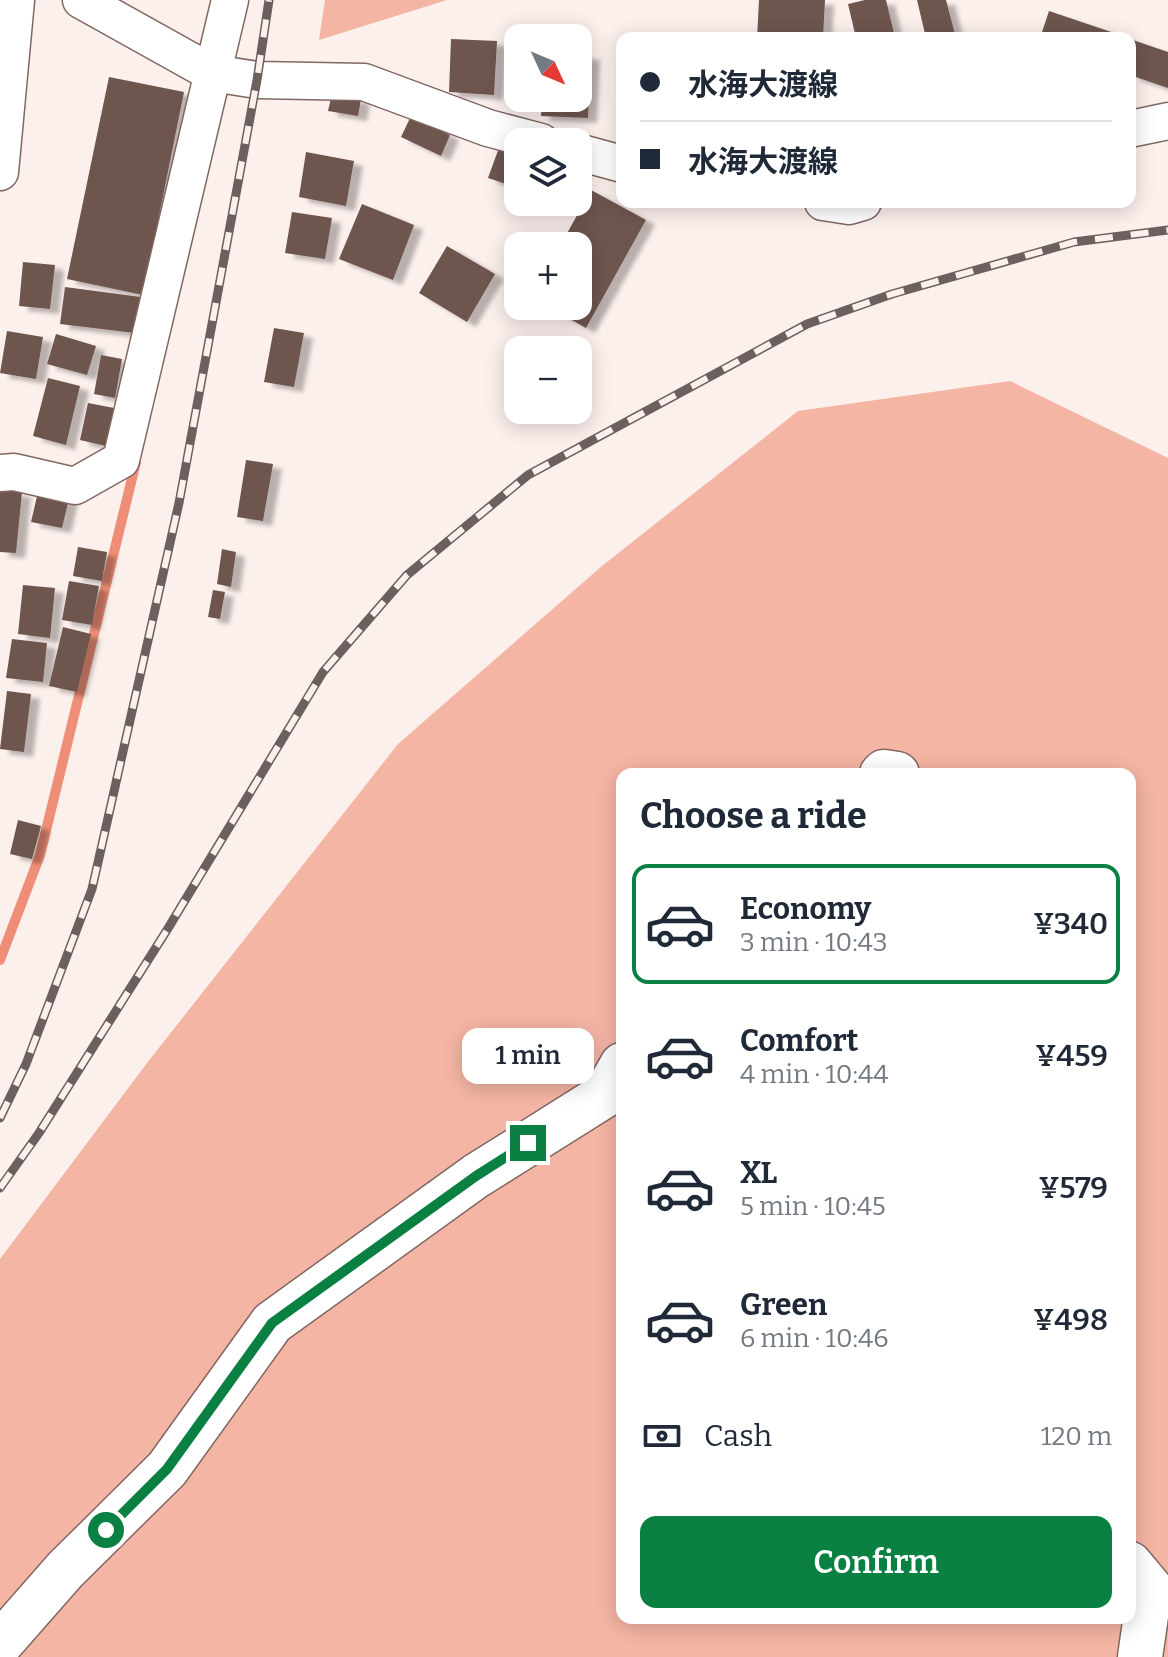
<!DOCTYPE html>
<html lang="en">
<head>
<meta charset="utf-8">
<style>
	body { margin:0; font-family:Bitter,"Noto Sans JP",serif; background:#f6f6f7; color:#1f2937; height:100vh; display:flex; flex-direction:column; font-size:30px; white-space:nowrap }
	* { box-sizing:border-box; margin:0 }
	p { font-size:26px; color:#747a83 }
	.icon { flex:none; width:44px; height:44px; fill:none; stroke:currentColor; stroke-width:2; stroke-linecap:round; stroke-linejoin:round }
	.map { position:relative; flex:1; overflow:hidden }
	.drawer { position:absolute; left:616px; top:768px; width:520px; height:856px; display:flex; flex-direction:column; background:#fff; border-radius:16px; box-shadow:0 4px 20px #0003 }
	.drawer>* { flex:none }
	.guide { position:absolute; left:616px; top:32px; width:520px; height:176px; border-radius:16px; box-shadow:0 4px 20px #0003; display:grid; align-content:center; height:176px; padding:0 24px; background:#fff }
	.needle { width:52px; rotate:134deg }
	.buttons { position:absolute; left:504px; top:24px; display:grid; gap:16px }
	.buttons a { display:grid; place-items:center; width:88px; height:88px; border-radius:16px; background:#fff; box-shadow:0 4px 20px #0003; font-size:40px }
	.end { position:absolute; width:36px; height:36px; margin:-18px; border:10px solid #0b8043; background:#fff; box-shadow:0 0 0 4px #fff }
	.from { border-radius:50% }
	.bubble { position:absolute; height:56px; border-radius:16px; background:#fff; box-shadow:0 4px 20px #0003; font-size:26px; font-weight:600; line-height:56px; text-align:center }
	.guide b { display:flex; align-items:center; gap:28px; height:76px; font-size:30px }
	.guide b+b { border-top:2px solid #e0e1e3 }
	.guide i { width:20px; height:20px; background:#1f2937 }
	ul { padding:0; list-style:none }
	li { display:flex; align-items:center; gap:24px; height:120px; margin:0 16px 12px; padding:0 8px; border:4px solid transparent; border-radius:16px }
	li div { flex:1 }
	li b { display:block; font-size:30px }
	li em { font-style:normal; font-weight:600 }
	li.active { border-color:#0b8043 }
	li>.icon { width:72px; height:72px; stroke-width:1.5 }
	h2 { padding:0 24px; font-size:36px; line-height:96px }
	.pay { display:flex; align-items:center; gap:20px; height:88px; padding:0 24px; font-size:30px }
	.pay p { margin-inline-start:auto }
	.button { display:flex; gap:16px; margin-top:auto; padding:16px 24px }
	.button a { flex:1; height:92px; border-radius:16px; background:#0b8043; color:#fff; font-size:32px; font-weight:600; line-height:92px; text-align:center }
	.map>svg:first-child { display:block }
</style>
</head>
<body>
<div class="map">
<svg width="1168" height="1657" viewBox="0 0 1168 1657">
	<defs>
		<filter id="shadow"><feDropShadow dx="9" dy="5" stdDeviation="2" flood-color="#0004"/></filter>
	</defs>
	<rect width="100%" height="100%" fill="#fcf0ed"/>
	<path fill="#f5b5a4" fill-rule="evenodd" d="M325,0H447L319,40Z
		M1010,381L1168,458V1657H0V1259L147,1063L398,744L602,566L798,411ZM622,774H1130V1618H622Z"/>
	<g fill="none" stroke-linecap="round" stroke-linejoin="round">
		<path stroke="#ee8e76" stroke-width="10" d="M0,960L40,855L136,462"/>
	</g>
	<path fill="#6e564f" filter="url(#shadow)" d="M759,0H825L823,38H757Z
		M865,0H886L894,33L876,38H856L848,4Z
		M917,0H946L956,38H926Z
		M1049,11L1126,37V38H1040Z
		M451,39L497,41L494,95L449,92Z
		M1130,39L1168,52V88L1130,75Z
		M578,54L591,55L588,118L541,116L542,98H578Z
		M109,77L184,92L143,295L67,279Z
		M332,94L361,99L358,116L328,111Z
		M411,116L450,135L441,156L401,137Z
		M500,145L518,152V188L488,178Z
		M306,152L354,161L346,206L299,197Z
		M591,190L646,220L586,328L547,306H578V246H560Z
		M362,204L414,225L393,280L339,259Z
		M292,212L332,218L325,259L285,253Z
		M447,246L495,274L467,322L419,293Z
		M23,262L55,265L50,309L19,306Z
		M65,287L141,297L135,333L60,324Z
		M274,328L304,333L294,387L264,382Z
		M7,331L43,337L36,379L0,373Z
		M56,334L96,346L87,375L47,364Z
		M101,355L122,359L115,398L94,394Z
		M48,378L80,386L66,445L33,436Z
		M88,403L114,408L106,446L80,440Z
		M246,460L273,464L263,521L237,517Z
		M0,490L22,492L16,553L0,552Z
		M38,492L69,499L62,528L31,522Z
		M78,547L107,552L102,581L73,576Z
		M222,549L236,552L231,587L217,584Z
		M69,581L99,586L92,625L62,620Z
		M23,585L55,588L50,638L18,634Z
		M213,590L225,592L220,619L208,617Z
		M63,627L91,634L77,692L49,686Z
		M12,639L47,643L43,682L6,678Z
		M7,691L31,694L24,752L0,749Z
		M18,820L41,826L32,859L10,854Z"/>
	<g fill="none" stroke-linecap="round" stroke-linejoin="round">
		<defs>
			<path id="minor" d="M81,0L212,73L257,80L364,82L488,128L541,142
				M1130,129L1168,121
				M578,152L622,164
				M0,172L16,0
				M823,202L849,206L863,202
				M0,473L14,472L75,486L121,460L230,0"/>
			<path id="major" d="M882,774L884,772L897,774
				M1130,1564L1150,1588L1140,1657
				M0,1644L65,1570L167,1469L272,1323L476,1176L605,1095L622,1065"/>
		</defs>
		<use href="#minor" stroke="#816761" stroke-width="39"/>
		<use href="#major" stroke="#816761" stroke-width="47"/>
		<use href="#minor" stroke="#fff" stroke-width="36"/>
		<use href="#major" stroke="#fff" stroke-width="44"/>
		<defs>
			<path id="rail" d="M0,1118L26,1064L92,889L179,503L257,80L269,0
				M0,1188L39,1133L167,930L323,672L407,575L528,475L807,324L892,294L1074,242L1168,230"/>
		</defs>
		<use href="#rail" stroke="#6b605d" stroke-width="9"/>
		<use href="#rail" stroke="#fcf0ed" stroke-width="6" stroke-dasharray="18" stroke-linecap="butt"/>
	</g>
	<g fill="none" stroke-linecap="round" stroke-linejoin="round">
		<path stroke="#0b8043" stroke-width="10" d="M106,1530L167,1469L272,1323L476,1176L528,1143"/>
	</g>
</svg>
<div class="buttons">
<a><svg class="needle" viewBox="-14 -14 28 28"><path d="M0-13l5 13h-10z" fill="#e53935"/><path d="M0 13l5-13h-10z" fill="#747a83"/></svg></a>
<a><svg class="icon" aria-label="layers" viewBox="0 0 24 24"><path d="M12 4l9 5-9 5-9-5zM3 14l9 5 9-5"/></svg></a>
<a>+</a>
<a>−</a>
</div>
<i class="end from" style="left:106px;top:1530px"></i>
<i class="end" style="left:528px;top:1143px"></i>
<div class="bubble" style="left:462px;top:1028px;width:132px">1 min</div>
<div class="guide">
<b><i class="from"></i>水海大渡線</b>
<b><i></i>水海大渡線</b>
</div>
<section class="drawer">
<h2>Choose a ride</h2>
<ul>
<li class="active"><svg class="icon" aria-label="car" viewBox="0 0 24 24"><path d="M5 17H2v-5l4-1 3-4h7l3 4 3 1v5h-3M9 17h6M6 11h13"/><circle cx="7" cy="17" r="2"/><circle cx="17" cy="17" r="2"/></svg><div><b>Economy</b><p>3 min · 10:43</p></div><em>¥340</em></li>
<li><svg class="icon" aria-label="car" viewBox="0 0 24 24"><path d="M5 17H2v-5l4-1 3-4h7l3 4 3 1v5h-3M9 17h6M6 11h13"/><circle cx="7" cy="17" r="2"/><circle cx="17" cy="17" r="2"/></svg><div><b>Comfort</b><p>4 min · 10:44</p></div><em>¥459</em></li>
<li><svg class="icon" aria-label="car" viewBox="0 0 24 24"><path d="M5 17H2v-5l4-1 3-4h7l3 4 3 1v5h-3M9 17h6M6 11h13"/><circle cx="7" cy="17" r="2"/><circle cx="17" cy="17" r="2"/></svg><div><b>XL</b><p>5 min · 10:45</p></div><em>¥579</em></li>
<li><svg class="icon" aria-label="car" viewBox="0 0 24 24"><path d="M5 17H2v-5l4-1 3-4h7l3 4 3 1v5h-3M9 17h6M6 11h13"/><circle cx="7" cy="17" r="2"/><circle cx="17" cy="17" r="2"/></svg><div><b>Green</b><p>6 min · 10:46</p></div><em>¥498</em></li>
</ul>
<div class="pay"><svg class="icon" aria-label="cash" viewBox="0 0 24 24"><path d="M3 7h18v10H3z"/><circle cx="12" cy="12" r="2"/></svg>Cash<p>120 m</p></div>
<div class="button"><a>Confirm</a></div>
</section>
</div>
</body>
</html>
